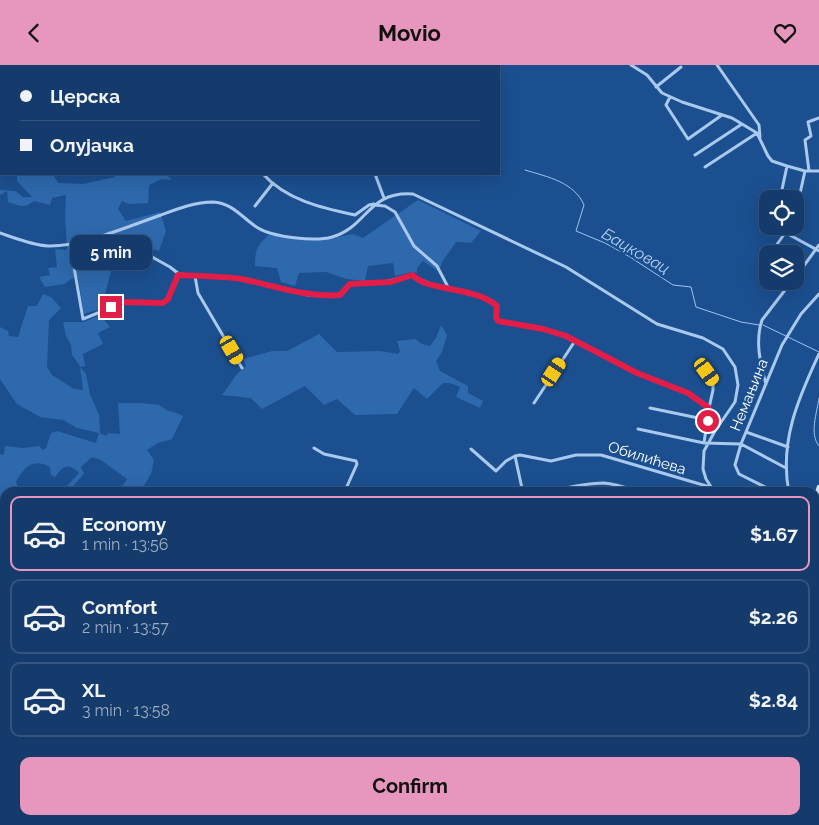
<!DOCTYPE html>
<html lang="en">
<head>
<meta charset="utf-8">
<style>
	body { margin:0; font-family:Raleway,sans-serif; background:#1d4271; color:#f1f3f6; height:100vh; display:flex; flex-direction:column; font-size:19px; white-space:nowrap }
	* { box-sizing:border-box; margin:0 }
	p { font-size:16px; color:#9dadc1 }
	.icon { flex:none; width:28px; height:28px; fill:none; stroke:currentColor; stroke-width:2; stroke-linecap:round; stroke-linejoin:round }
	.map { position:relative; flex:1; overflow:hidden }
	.side { position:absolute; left:0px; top:422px; width:820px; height:338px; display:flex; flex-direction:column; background:#143b6b; border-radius:15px 15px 0 0; box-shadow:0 5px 20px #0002,0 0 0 1px #33557e }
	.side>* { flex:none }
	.banner { position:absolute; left:0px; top:0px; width:500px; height:110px; box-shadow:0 5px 20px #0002,0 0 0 1px #33557e; display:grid; align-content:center; height:110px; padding:0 20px; background:#143b6b }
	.buttons { position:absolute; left:759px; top:125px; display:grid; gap:10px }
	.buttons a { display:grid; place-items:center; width:45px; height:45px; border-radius:10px; background:#143b6b; box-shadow:0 5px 20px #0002,0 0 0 1px #33557e; font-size:25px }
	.end { position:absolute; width:22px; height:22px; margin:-11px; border:6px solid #e11d48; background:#fff; box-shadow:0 0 0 2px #fff }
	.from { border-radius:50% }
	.bubble { position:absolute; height:35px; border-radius:10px; background:#143b6b; box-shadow:0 5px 20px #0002,0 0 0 1px #33557e; font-size:16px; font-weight:700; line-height:35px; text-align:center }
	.car { position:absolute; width:15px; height:30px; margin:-15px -8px; border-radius:6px; box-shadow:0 0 4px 1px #0007; background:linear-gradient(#f5c518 24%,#345 0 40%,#f5c518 0 76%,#345 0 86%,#f5c518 0) }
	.banner b { display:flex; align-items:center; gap:18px; height:48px; font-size:19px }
	.banner b+b { border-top:1px solid #33557e }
	.banner i { width:12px; height:12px; background:#f1f3f6 }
	ul { padding:9px 0 0; list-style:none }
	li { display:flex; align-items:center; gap:15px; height:75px; margin:0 10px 8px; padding:0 10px; border:2px solid #33557e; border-radius:10px }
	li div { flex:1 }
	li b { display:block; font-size:19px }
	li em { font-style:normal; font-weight:700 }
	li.on { border-color:#e797bd }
	li>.icon { width:45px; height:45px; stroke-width:1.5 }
	.cta { display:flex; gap:10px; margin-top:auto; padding:10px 20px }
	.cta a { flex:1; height:58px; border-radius:10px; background:#e797bd; color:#111; font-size:20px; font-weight:700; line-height:58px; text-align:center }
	header { display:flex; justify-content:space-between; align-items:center; height:65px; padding:0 20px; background:#e797bd; color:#111; font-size:22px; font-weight:700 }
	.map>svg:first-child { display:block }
</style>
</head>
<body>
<header><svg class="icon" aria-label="back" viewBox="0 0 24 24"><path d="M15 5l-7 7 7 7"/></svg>Movio<svg class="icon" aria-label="heart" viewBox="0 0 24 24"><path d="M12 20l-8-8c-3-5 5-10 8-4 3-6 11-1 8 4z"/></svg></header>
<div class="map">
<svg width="819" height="760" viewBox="0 0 819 760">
	<rect width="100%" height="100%" fill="#1b4f8f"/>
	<path fill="#2e69ad" d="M17,109H53L58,118L83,119L115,112L114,109H166L172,115L162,114L149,120L148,138L129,139L122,136L118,144L126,156L160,147L166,166L159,186L149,183L147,187L120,172L105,229L98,231L100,244L84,249L78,212L71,214L65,219L45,222L39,212L50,210L48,203L57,202L55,184L67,185L65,151L66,130L52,133L50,140L34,136C24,144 20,141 8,137L7,126L0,130V134V125L15,126L23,132H32L17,116Z
		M418,135L481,166L471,178L456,177L442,197L439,207L423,196L417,203V208L412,207L395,211L393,198L368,201L365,216L347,214L326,207L299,208L295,221L281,217L277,203L255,201C255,184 257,180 270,169L322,175L353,169L363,173Z
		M43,229L51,232L61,243L49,255L47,302L52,310L74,324L83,325L80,301L72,290L71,280L66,271L63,257H84L100,250L110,262L98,268L103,279L83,289L85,301L80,302L86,309L90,329L99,350L100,368L106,371L108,368L120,369L118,338H141L159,340L168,346L174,347L183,351L172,374L158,378L147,385L154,395L151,409L140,427H118L127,414L101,395L92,392L81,402L84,409L68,427H61L79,408C68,397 63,401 55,412L51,410L50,402C33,392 23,403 16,417L20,427L5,428V485L0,490V390L4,389L5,381L23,383L39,381L43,385L46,383L51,368L57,366L96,378L99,368L77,363L63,355L40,352L17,339L0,314V262L8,266L9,271L18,272L28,241H37Z
		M441,260L447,270L442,287L436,296L440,306L468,321V328L483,336L480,343L456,332L460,322L450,318H443L427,334L414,323L397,349L355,350L337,334L324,340L305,321L262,344L251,333L222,330L237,309L246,301L243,294L272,286H287L319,269L337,287L380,286L398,289L400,286L397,276L415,274L422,279L430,281L436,273Z
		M293,755H361L362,760H312Z
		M362,755H448L451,760H363Z
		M542,755H627L626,760H567Z"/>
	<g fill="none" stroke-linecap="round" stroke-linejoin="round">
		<path stroke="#9cc4f0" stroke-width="1" d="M525,105C548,112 574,117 584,140L576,166L605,178L630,192L673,220L691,222L696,242L741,257L759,260
			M763,260L819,287
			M819,333C817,348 809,369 819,381
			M807,755L813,756"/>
		<path stroke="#3c6290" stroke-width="5" d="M815,747L819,732
			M812,760L813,755"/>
		<path stroke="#a9c9ee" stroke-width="3" d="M76,0L77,1
			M161,0L162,1
			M631,0L647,10L662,28L682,37L732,53L757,68L768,91L772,96L787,101L805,106H819
			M717,0L759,60L760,72
			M35,1L36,0
			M656,22L681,2
			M0,24H1
			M670,32L666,40L688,74L722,50
			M0,48H1
			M695,90L742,59
			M705,102L757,68
			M809,106L805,75L811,71L808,57L819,53
			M263,109C286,135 322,143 355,150L369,140L374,139
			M375,109L384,133
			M780,134L787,101
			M374,140L385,141L395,147L414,181L437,201L449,224
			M255,141L273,118
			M795,151L805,106
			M0,168C15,173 32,180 48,181C81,182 129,161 161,150C177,144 195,137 213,137C233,138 242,153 258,163C273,172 315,177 332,172C368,162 367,126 413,129L566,202L657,259L703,273L723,284L735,302L738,320L735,337L715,366L704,386L703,404L706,414L715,428
			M109,168L170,202L179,209L241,214L308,230H340L349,219L381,218L412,210C436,226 477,224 497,241L496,252L498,256L543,264L566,271L637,308L689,328L709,343
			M786,168L819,186
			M70,179L83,254L125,237L163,238L168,234L179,209
			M773,185L790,161
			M195,211L198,228L242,303
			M795,213L819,180
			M707,307L713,315V325L709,343L704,378L741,379L786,403
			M766,319C760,298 755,276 762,255L792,216
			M534,338L575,276
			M650,343L708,355
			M638,364L704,378
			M746,367L788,382
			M314,383L324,389L356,396L357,399L344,428
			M471,384L496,406L506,396L515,391L520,390L551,396L576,390H601L710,422
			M515,391L523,428
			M542,428C562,424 583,418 604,418C617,419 630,424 643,428
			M777,428L739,409L735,400L741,379L782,280L801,249L819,229
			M789,428C779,377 798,334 819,289
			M815,477L819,483
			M0,507L5,504
			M0,563L5,561
			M815,603H819
			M819,659V670
			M0,712L5,717
			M815,722L819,705
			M0,751L2,760
			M44,755L49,760
			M451,755L453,760
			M493,755L515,760
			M24,760L25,755
			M488,760L489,755
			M638,760L639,755
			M668,760L669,755
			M715,760L716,755
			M803,760L804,755
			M817,760L819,751"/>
		<path stroke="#d6e6fa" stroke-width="4.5" d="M815,435L819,422
			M739,760L740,755"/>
	</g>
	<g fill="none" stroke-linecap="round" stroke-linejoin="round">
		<path stroke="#e11d48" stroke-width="6" d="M111,242L125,237L163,238L168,234L178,210C199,211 220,211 241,214C274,220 305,233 340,230L350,219L391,217L412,210C416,213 420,216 425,218C446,225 481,226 497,241L496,252L498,256L543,264L566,271L637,308L688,328L709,343L708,356"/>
	</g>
	<g text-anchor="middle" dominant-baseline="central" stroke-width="5" stroke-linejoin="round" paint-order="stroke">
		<g font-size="15" fill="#fff" stroke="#1b4f8f">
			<text transform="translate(749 330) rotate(-68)">Немањина</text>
			<text transform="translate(647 393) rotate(17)">Обилићева</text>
		</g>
		<g font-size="16" font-style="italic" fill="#b5d3f5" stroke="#1b4f8f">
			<text transform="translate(636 186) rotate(30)">Бацковац</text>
		</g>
	</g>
</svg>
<div class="buttons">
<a><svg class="icon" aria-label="locate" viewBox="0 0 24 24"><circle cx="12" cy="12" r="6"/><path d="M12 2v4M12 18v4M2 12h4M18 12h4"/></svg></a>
<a><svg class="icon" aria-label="layers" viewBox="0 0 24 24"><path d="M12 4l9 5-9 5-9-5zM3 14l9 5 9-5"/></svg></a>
</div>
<i class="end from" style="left:708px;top:356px"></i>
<i class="end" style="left:111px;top:242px"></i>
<div class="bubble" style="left:70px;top:170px;width:82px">5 min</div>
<i class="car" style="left:232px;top:285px;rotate:150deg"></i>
<i class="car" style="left:554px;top:307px;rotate:33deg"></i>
<i class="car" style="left:707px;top:307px;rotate:144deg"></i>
<div class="banner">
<b><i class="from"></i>Церска</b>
<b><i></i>Олујачка</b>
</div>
<section class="side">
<ul>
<li class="on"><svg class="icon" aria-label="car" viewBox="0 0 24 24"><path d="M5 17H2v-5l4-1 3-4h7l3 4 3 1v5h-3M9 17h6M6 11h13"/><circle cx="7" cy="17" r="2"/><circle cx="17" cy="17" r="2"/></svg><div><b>Economy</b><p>1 min · 13:56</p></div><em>$1.67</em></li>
<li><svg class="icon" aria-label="car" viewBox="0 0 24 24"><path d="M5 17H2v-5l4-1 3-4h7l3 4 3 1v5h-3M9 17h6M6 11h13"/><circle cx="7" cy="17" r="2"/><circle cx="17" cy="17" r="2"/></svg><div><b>Comfort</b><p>2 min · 13:57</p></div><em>$2.26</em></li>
<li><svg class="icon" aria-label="car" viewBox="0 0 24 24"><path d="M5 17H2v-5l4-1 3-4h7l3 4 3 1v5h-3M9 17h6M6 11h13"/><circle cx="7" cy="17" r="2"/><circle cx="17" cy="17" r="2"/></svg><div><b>XL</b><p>3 min · 13:58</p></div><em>$2.84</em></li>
</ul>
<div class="cta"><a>Confirm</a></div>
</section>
</div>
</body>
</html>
